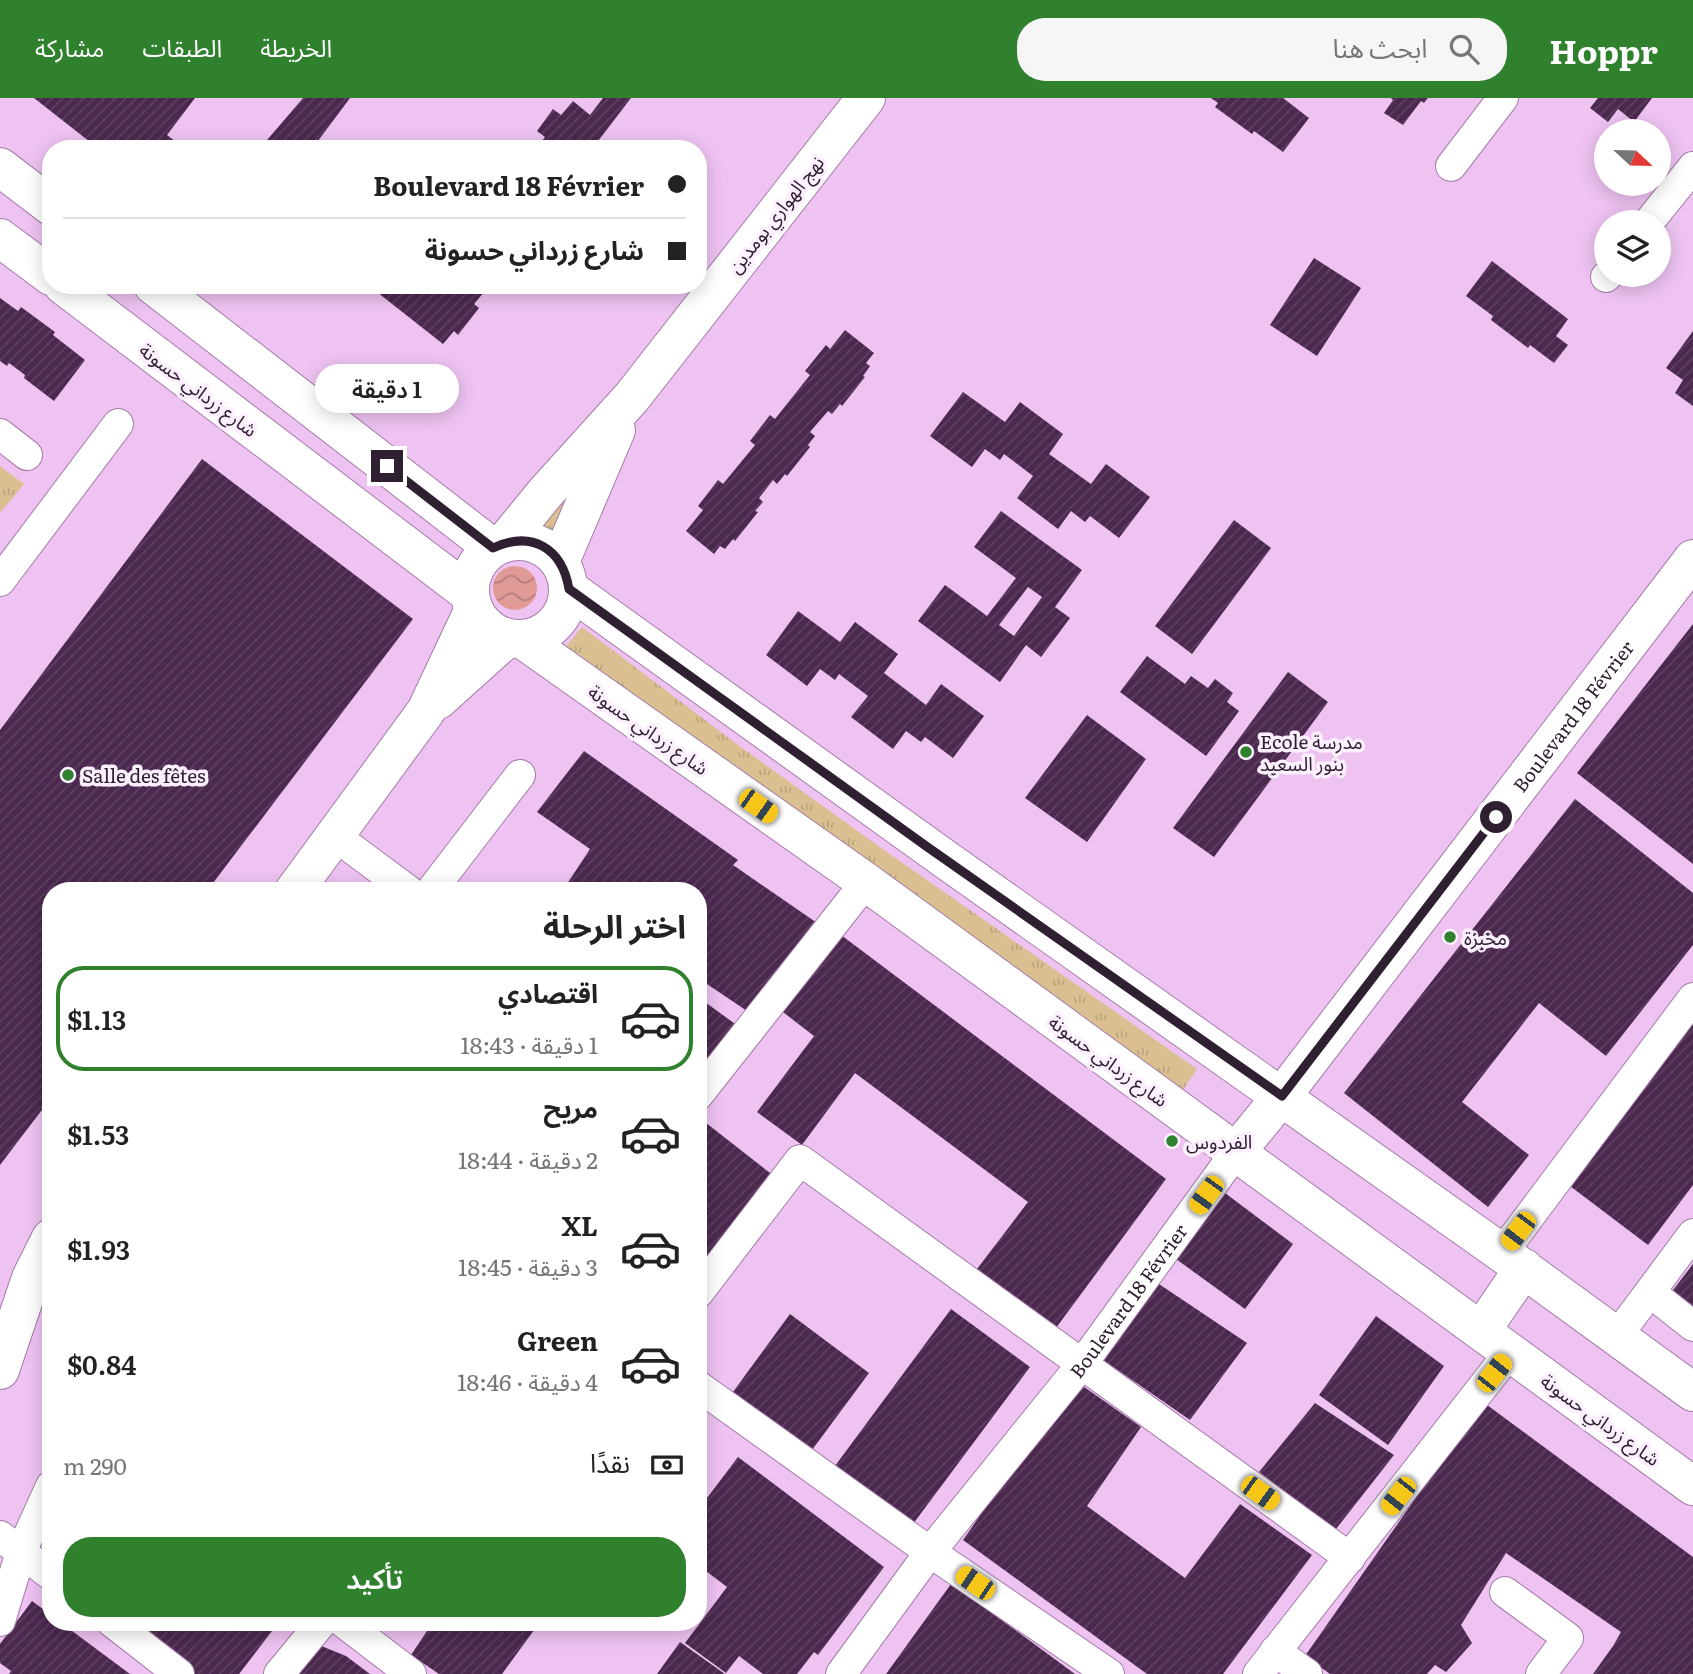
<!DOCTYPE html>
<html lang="ar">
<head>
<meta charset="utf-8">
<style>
	body { margin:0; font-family:Literata,"Noto Sans Arabic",serif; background:#f6f6f6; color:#222; direction:rtl; height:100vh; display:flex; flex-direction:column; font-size:26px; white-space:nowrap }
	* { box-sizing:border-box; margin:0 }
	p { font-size:23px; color:#767676 }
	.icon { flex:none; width:38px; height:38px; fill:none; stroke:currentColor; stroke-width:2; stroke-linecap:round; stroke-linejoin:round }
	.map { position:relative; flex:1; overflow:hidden; direction:ltr }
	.sheet { position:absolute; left:42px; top:784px; width:665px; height:749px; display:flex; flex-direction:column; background:#fff; border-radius:28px; box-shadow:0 4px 18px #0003; direction:rtl }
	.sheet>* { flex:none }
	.guide { position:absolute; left:42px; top:42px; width:665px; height:154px; border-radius:28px; box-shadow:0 4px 18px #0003; direction:rtl; display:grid; align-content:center; height:154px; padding:0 21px; background:#fff }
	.needle { width:46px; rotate:112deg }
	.fabs { position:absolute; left:1594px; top:21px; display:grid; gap:14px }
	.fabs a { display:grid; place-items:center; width:77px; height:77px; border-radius:50%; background:#fff; box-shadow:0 4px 18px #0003; font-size:35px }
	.end { position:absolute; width:32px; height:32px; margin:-16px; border:9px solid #2f2031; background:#fff; box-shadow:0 0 0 4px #fff }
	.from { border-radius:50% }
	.bubble { position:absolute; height:49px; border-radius:24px; background:#fff; box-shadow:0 4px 18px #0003; font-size:23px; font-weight:600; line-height:49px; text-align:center; direction:rtl }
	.car { position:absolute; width:21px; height:42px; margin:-21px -10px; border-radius:9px; box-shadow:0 0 5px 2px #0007; background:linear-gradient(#f5c518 24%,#345 0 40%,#f5c518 0 76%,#345 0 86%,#f5c518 0) }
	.guide b { display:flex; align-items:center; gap:24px; height:66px; font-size:26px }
	.guide b+b { border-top:2px solid #e0e0e0 }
	.guide i { width:18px; height:18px; background:#222 }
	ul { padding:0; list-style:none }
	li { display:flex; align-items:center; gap:21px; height:105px; margin:0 14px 10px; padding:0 7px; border:4px solid transparent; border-radius:28px }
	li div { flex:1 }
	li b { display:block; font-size:26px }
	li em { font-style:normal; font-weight:600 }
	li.active { border-color:#2f812e }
	li>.icon { width:63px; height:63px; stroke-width:1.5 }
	h2 { padding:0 21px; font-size:32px; line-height:84px }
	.pay { display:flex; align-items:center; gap:18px; height:77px; padding:0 21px; font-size:26px }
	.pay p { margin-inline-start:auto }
	.action { display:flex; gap:14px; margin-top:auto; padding:14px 21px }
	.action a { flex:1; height:80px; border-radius:28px; background:#2f812e; color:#fff; font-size:28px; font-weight:600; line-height:80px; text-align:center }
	header { display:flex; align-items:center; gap:42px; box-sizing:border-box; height:98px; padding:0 35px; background:#2f812e; color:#fff }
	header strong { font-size:33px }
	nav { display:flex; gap:38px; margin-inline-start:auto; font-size:24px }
	.search { width:490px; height:63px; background:#f6f6f6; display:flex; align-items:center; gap:18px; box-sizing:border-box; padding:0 24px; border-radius:28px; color:#767676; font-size:26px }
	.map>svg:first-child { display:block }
</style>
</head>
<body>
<header>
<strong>Hoppr</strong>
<div class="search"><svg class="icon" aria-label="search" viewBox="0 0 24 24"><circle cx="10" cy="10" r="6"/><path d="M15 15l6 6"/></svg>ابحث هنا</div>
<nav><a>الخريطة</a><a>الطبقات</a><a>مشاركة</a></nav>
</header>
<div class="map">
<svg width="1693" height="1576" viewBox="0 0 1693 1576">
	<defs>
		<pattern id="grass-tufts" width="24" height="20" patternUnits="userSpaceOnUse" patternTransform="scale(1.75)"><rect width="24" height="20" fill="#dac090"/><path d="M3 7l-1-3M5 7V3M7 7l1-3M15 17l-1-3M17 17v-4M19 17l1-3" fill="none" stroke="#bba57d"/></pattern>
		<pattern id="water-waves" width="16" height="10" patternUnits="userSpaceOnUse" patternTransform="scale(1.75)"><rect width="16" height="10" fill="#e19a96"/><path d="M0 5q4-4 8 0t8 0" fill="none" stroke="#b77d7b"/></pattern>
		<pattern id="building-hatch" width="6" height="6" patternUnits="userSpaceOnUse" patternTransform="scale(1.75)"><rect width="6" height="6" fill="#4b294f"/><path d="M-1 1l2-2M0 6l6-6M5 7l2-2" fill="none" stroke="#5d3f60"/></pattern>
	</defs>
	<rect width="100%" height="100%" fill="#eec3f2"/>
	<path fill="url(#grass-tufts)" d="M0,368L24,386L0,415Z
		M570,389L559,438L534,424Z
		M582,529L734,644L877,747L1197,971L1183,992L560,556Z"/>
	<path fill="url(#water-waves)" d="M493 490a22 22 0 1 1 44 0a22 22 0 1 1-44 0Z"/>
	<path fill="url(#building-hatch)" fill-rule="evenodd" d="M34,0H195L167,37L185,51H99Z
		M303,0H350L312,51H254L259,45L262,48Z
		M603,0H631L592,51H536L545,39L537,33L553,11L561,17L573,3L590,17Z
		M1211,0H1283L1309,20L1283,54L1254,33L1252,36L1215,9L1218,5Z
		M1391,0H1428L1424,5L1421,3L1403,27L1384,15L1393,2Z
		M1598,0H1652L1634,24L1618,11L1608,24L1590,10Z
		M1314,160L1361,190L1317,258L1270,227Z
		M1492,163L1568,221L1556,238L1568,247L1554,265L1530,247L1528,250L1491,222L1493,218L1466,198Z
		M368,187L431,188L490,187L474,206L479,210L458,237L454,233L443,246Z
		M0,200L18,213L21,209L55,234L53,237L85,262L54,303L24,280L25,277L9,265L7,268L0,263Z
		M845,232L874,255L866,265L870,268L863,278L865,279L842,308L840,306L832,316L828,313L810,334L815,338L808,347L810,349L787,378L785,376L777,386L773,382L759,400L763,404L755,413L758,414L735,443L733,441L725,451L720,448L714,456L686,433L703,412L698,408L718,382L723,386L755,347L750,343L770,317L775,321L810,277L805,273L826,247L830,251Z
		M1693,233V308L1675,295L1683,282L1666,270Z
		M963,294L1005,324L1020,304L1063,336L1049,356L1091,386L1106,366L1150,399L1119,440L1090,418L1085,424L1071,413L1058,431L1017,400L1033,378L1004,356L1000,362L985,351L972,369L930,338Z
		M202,361L413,521L207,793H51V1000L0,1067V632Z
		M1001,413L1082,472L1055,509L1070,520L1041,559L1026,547L1000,584L918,523L945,487L987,518L1016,480L974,449ZM1028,489L1042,499L1014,538L999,527Z
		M1234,422L1271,450L1192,556L1155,528Z
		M798,513L840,544L855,524L898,556L884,575L926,607L941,586L984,618L953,660L925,639L921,644L906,633L893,651L851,619L868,598L839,576L835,582L820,571L807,588L766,557Z
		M1693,526V766L1577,675Z
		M1147,558L1185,586L1191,578L1208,590L1215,581L1233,595L1227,604L1239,613L1206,658L1120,594Z
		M1288,574L1328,604L1214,759L1173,730Z
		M1087,617L1146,661L1087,744L1025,700Z
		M584,653L738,762L733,767L820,827L753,917L698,880V793H571L565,789L590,751L537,714Z
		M1575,701L1693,795V847L1606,958L1539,905L1462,1004L1529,1057L1488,1109L1344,995Z
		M837,834L1166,1081L1053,1234L974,1175L1028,1104L855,975L802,1047L757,1014L814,938L779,911Z
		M698,899L738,928L698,984Z
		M1693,926V1087L1648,1147L1570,1088Z
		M701,1021L779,1082L698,1187V1025Z
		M1225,1095L1293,1146L1245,1211L1176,1161Z
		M1693,1166V1213L1670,1196Z
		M1150,1180L1247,1245L1190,1322L1096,1257Z
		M951,1211L1030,1269L913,1426L835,1368Z
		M790,1216L869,1275L812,1352L733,1294Z
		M1376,1218L1444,1268L1388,1347L1319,1297Z
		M1080,1286L1141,1329L1087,1408L1185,1480L1240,1406L1312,1457L1223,1576H1147L963,1442L1020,1360Z
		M1483,1304L1693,1459V1576H1593L1613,1548L1621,1534L1506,1455L1461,1527L1472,1545L1446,1574L1435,1567L1427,1576H1330L1305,1558Z
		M1315,1305L1394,1357L1336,1431L1259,1374Z
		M738,1359L884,1469L818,1557L814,1554L797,1576H763L739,1558L726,1575L685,1545L727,1489L698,1467V1412Z
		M951,1486L1018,1534L1075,1576H886Z
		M32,1503L51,1517V1524H60L130,1576H9L11,1573L0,1565V1546Z
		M121,1524H279L239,1576H195Z
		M433,1524H540L502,1576H439L411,1557Z
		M309,1543L346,1558L370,1576H287Z
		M680,1544L725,1576H657Z"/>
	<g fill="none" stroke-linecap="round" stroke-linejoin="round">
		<defs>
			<g id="street">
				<path d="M1451,68L1503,0"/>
				<path d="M1649,124L1693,69"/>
				<path d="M1606,179L1608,177"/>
				<path d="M0,336L27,357"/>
				<path d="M0,483L118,326"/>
				<path d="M335,738L409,793"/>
				<path d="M431,793L520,677"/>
				<path d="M698,997L866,784"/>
				<path d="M1502,1155L1693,900"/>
				<path d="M1650,1194L1693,1228"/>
				<path d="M698,1195L800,1062L1350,1460"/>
				<path d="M1617,1238L1693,1136"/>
				<path d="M698,1288L930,1454L1109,1576"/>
				<path d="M0,1438L51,1477"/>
				<path d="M1505,1494L1568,1540L1541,1576"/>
				<path d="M0,1523L21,1454L51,1388"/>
				<path d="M112,1524L179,1576"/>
				<path d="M343,1524L411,1576"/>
				<path d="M1275,1553L1307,1576"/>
				<path d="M279,1576L322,1524"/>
				<path id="s1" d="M841,1576L930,1454L1082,1266L1236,1054"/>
				<path d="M1258,1576L1510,1254"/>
			</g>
			<g id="secondary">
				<path d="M505,444L546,394L632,299L866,0"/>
				<path d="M560,464L616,332"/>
				<path d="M438,602L507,540"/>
				<path d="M294,793L426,613L474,511"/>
				<path id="s2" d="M1236,1054L1282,998L1693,461"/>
				<path d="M0,1272L31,1180L51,1140"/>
			</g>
			<path id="primary" d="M0,69L51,108
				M0,140L51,178
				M63,187L470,496
				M153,187L493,450
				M470 492a49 49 0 1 1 98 0a49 49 0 1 1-98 0Z
				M569,491L949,764L1502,1155L1693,1294
				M522,541L866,784L1693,1388
				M1481,1233L1524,1170"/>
		</defs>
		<use href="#street" stroke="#a47ca8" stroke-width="32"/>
		<use href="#secondary" stroke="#a47ca8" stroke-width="40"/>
		<use href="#primary" stroke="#a47ca8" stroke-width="40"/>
		<use href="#street" stroke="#fff" stroke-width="30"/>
		<use href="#secondary" stroke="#fff" stroke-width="38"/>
		<use href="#primary" stroke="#fff" stroke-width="38"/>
	</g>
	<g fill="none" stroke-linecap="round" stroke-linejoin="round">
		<path stroke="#2f2031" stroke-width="9" d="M387,368L493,450C532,432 562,450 569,491L926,748L1282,998L1496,719"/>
	</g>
	<g fill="#2f812e" stroke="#fdf0fe" stroke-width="2.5">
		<circle cx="1246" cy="654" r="7"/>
		<circle cx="68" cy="677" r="7"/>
		<circle cx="1450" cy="839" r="7"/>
		<circle cx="1172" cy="1043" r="7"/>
	</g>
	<g text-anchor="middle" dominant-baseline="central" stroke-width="7" stroke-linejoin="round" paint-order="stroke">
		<g font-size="19" fill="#2f2031" stroke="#fdf0fe">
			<text transform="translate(775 116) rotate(-52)">نهج الهواري بومدين</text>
			<text transform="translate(199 291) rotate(37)">شارع زرداني حسونة</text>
			<text stroke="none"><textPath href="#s2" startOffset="551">Boulevard 18 Février</textPath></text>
			<text transform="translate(649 631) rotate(35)">شارع زرداني حسونة</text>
			<text transform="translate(1109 962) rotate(36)">شارع زرداني حسونة</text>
			<text stroke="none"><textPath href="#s1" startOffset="471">Boulevard 18 Février</textPath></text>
			<text transform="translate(1601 1321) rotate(36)">شارع زرداني حسونة</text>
		</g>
		<g font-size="19" fill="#2f2031" stroke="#fdf0fe" text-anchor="start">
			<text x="1260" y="643">Ecole مدرسة<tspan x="1260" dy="22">بنور السعيد</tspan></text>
			<text x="82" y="677">Salle des fêtes</text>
			<text x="1464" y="839">مخبزة</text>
			<text x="1186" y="1043">الفردوس</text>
		</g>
	</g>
</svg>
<div class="fabs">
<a><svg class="needle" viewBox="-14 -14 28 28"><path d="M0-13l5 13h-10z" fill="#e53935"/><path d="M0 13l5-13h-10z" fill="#767676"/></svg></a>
<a><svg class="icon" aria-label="layers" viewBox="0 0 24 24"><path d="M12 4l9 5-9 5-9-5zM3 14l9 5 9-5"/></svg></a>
</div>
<i class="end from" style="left:1496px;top:719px"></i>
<i class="end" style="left:387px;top:368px"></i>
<div class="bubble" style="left:315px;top:266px;width:144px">1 دقيقة</div>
<i class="car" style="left:758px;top:708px;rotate:125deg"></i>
<i class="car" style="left:1206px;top:1097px;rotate:216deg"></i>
<i class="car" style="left:1518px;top:1133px;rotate:217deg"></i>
<i class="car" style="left:1494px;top:1275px;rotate:38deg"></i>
<i class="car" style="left:1260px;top:1395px;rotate:126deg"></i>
<i class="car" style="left:1398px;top:1398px;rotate:218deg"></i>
<i class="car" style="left:975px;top:1485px;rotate:304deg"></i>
<div class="guide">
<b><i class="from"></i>Boulevard 18 Février</b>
<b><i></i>شارع زرداني حسونة</b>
</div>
<section class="sheet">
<h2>اختر الرحلة</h2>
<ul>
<li class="active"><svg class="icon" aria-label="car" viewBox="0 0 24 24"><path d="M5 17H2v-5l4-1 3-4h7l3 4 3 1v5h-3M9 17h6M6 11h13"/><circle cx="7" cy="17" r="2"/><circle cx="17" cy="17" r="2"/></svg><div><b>اقتصادي</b><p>1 دقيقة · 18:43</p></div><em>$1.13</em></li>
<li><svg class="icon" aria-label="car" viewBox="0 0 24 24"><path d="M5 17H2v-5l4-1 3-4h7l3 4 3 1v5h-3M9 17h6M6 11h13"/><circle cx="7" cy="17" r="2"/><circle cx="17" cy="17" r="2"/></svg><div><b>مريح</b><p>2 دقيقة · 18:44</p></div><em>$1.53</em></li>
<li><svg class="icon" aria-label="car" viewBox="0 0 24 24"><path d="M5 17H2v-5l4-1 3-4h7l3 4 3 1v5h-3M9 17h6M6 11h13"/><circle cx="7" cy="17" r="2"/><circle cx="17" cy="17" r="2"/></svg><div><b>XL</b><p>3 دقيقة · 18:45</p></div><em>$1.93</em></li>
<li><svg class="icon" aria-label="car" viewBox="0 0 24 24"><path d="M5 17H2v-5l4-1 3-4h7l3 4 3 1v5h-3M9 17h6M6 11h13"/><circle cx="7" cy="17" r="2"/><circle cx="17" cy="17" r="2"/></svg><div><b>Green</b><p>4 دقيقة · 18:46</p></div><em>$0.84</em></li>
</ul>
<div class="pay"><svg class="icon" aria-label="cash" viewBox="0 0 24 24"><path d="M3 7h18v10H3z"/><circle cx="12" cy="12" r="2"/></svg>نقدًا<p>290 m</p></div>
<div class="action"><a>تأكيد</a></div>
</section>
</div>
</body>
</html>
